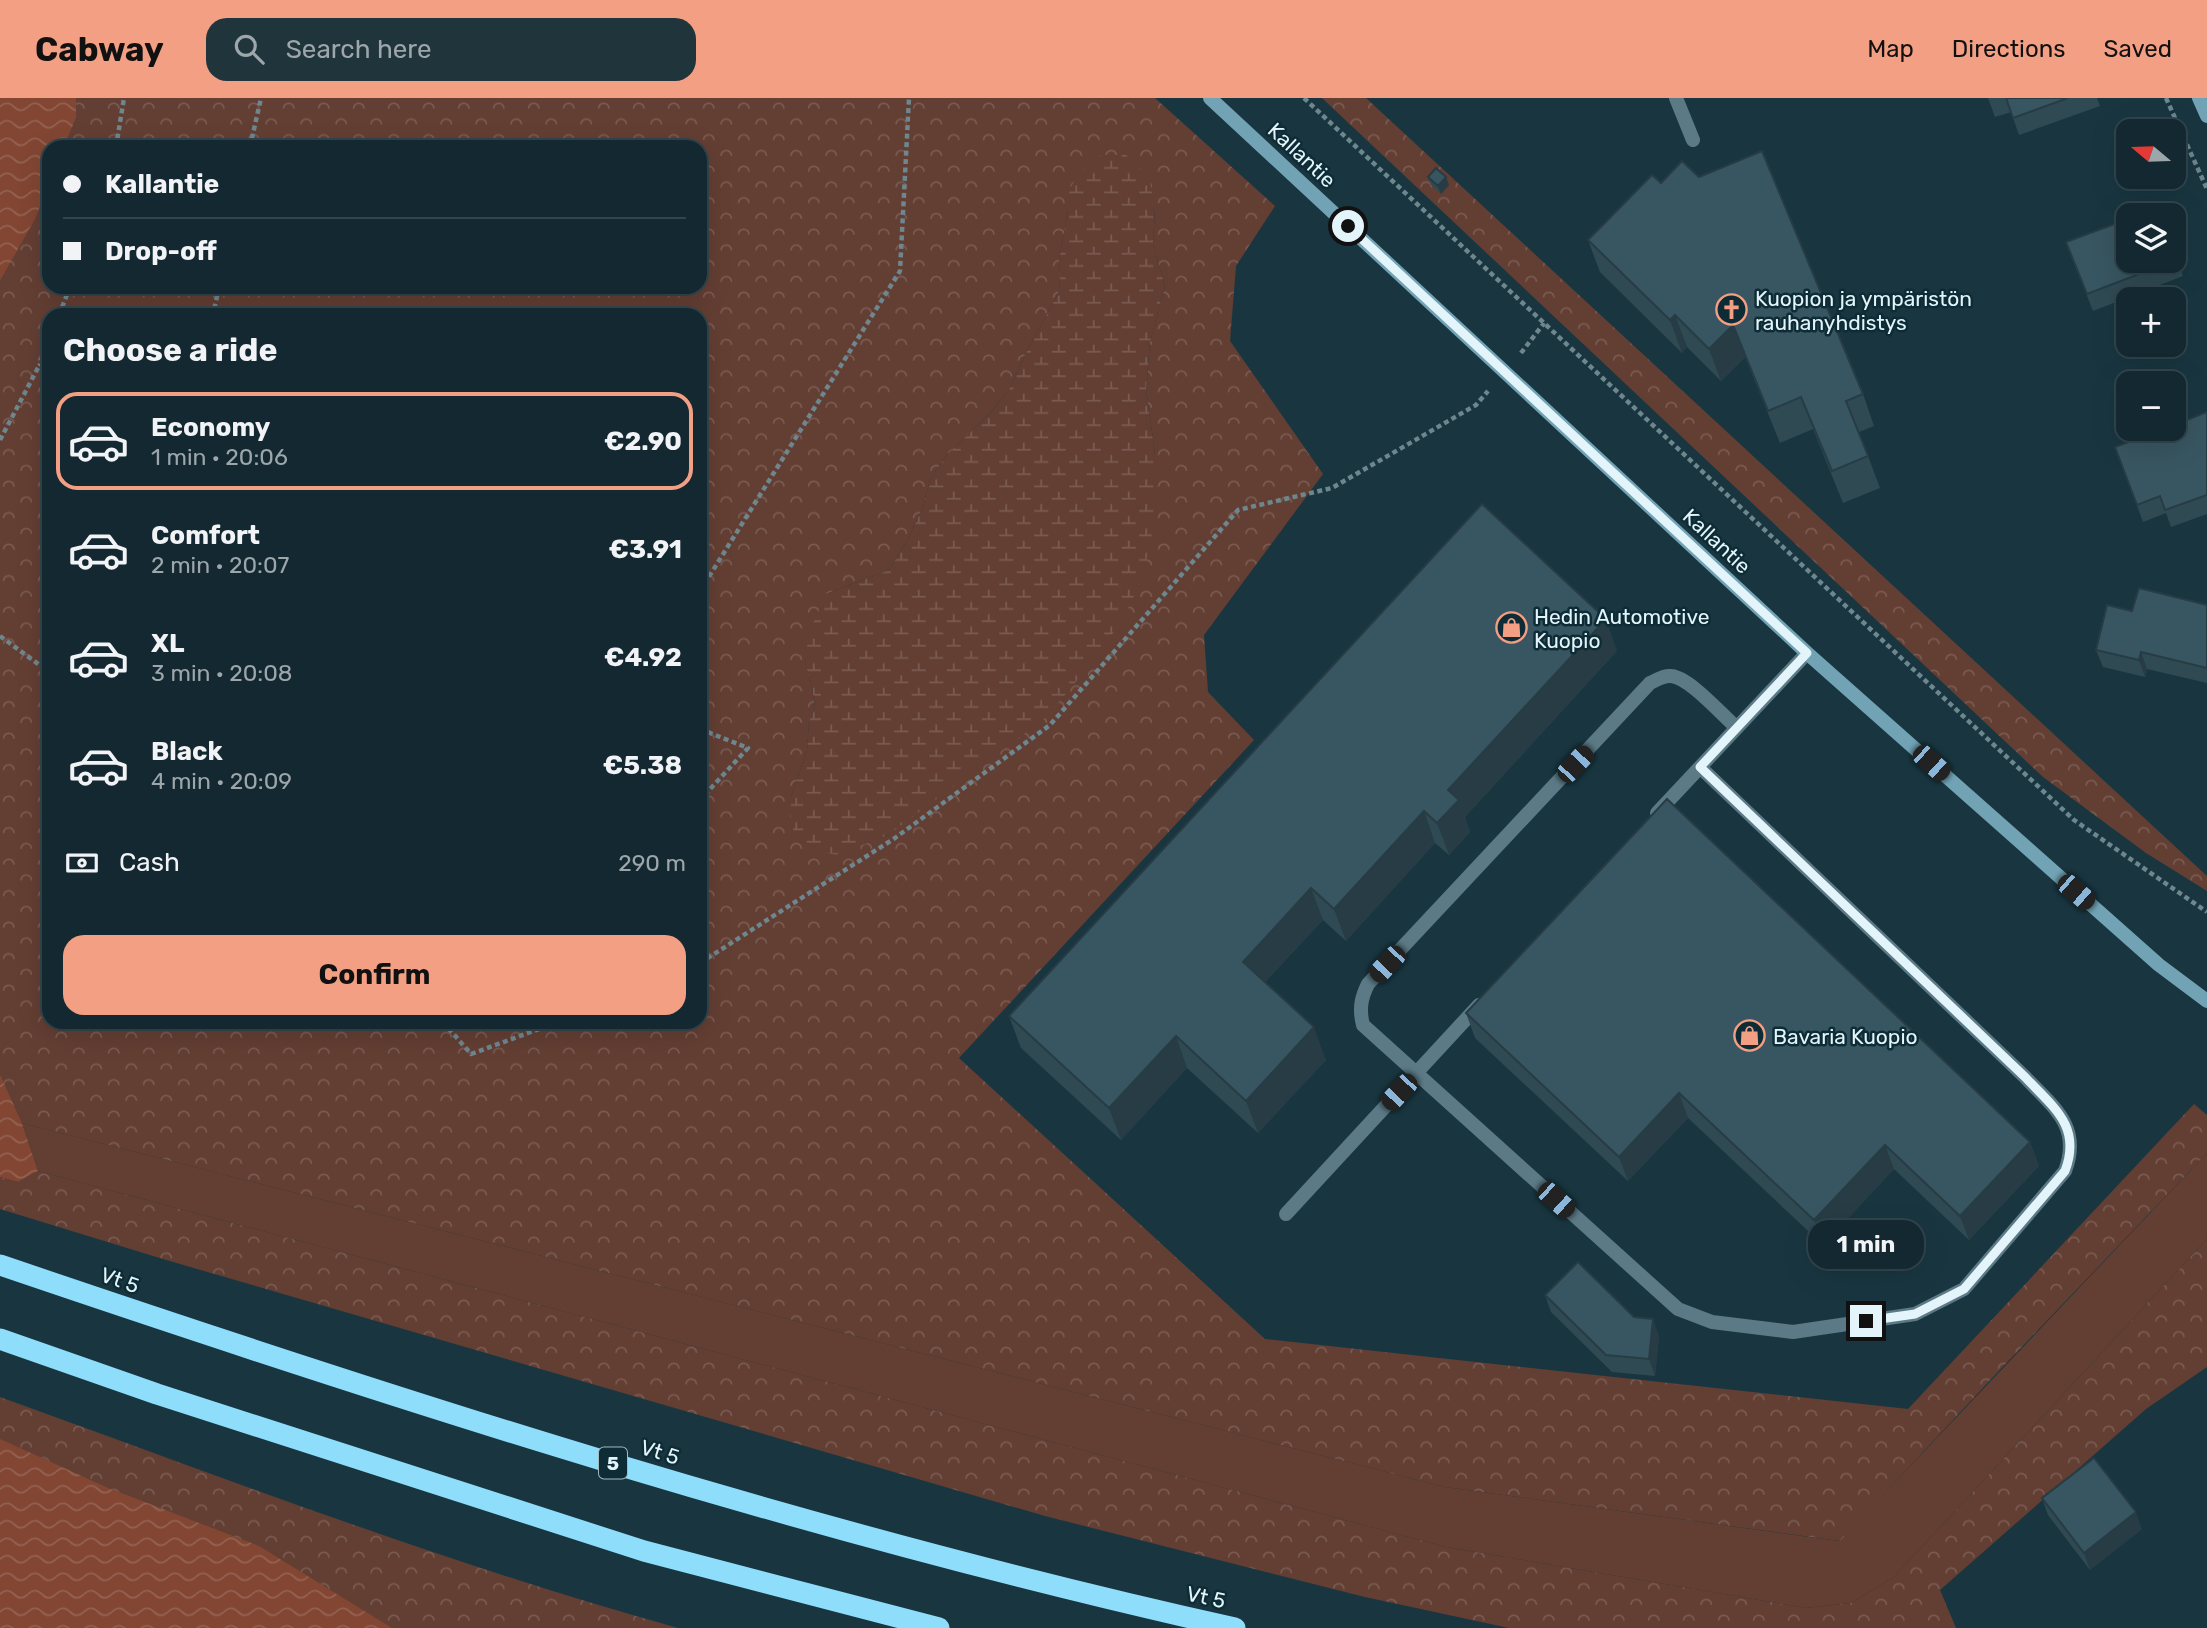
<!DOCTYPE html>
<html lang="en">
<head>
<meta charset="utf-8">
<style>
	body { margin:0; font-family:Rubik,sans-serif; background:#20343c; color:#f1f3f6; height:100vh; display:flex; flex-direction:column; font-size:26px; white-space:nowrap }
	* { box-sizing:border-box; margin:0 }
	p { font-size:23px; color:#9da6ab }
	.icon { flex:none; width:38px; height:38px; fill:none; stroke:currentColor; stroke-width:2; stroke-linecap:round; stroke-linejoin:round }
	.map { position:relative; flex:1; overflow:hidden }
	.sheet { position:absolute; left:42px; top:210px; width:665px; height:721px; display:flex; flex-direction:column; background:#132830; border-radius:21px; box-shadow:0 7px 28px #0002,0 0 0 2px #32444c }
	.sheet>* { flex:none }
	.guide { position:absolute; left:42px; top:42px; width:665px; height:154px; border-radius:21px; box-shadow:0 7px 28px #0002,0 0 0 2px #32444c; display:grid; align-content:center; height:154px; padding:0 21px; background:#132830 }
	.needle { width:46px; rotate:289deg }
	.fabs { position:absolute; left:2116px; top:21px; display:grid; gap:14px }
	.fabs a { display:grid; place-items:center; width:70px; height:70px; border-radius:14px; background:#132830; box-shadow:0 7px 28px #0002,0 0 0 2px #32444c; font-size:35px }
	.end { position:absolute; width:32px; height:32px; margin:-16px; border:9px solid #e3f4fa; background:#111; box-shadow:0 0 0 4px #111 }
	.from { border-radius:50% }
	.bubble { position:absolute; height:49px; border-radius:21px; background:#132830; box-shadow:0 7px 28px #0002,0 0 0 2px #32444c; font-size:23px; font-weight:700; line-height:49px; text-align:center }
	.car { position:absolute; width:21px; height:42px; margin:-21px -10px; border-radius:9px; box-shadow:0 0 5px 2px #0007; background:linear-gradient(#222 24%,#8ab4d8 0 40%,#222 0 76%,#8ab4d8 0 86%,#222 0) }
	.guide b { display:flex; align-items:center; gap:24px; height:66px; font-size:26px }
	.guide b+b { border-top:2px solid #32444c }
	.guide i { width:18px; height:18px; background:#f1f3f6 }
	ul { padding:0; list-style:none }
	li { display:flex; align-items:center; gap:21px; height:98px; margin:0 14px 10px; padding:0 7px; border:4px solid transparent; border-radius:21px }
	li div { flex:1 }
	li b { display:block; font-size:26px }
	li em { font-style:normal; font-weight:700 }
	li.selected { border-color:#f39f84 }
	li>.icon { width:63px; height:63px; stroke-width:1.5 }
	h2 { padding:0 21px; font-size:32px; line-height:84px }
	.pay { display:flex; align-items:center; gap:18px; height:77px; padding:0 21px; font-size:26px }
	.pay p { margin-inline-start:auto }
	.action { display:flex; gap:14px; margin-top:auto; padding:14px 21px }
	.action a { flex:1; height:80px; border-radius:21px; background:#f39f84; color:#111; font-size:28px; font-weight:700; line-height:80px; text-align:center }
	header { display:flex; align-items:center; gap:42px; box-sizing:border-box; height:98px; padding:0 35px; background:#f39f84; color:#111 }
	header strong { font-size:33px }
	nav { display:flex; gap:38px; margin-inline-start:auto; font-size:24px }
	.search { width:490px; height:63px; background:#20343c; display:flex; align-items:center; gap:18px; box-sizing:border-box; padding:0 24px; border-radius:21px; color:#9da6ab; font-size:26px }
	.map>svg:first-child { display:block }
</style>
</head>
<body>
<header>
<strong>Cabway</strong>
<div class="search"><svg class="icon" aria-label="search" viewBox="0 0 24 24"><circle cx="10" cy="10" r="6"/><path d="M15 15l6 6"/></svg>Search here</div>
<nav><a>Map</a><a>Directions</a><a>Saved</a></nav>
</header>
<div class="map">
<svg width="2207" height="1530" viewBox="0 0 2207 1530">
	<defs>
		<pattern id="forest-crowns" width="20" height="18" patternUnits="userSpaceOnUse" patternTransform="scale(1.75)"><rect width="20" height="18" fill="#633e33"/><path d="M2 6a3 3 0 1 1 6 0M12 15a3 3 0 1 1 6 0" fill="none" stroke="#795a51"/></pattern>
		<pattern id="wetland-marsh" width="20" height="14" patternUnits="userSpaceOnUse" patternTransform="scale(1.75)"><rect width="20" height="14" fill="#633e33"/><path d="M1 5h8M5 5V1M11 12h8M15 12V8" fill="none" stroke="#795a51"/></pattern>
		<pattern id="water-waves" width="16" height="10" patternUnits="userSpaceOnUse" patternTransform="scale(1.75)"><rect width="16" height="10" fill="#824633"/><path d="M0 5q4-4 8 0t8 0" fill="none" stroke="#946151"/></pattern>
	</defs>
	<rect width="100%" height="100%" fill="#193640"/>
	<path fill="#633e33" d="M22,1025L1445,1389L1839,1443L2207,1055V1141L1894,1479L1851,1505L1806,1510L1446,1449L38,1073Z"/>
	<path fill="url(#forest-crowns)" fill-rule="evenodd" d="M76,0H1155L1275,108L1236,168L1230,243L1323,376L1204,537L1208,594L1254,642L959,960L1265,1241L1908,1311L2194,1006L2207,1017V1055L1995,1277L1840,1443L1445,1389L22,1025L0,976V183L34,121L49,86V189H700V49H64L76,20ZM1068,93L1155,110L1153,147L1165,188L1150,244L1146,291L1155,356V422L912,717L888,737L865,745L791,699L807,652L809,623L815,609L812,588L805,564L826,496L889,472L908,441L923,409L930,382L946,358L991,314L1010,290L1026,255L1060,192L1059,163L1068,112ZM49,217H700V924H49Z
		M1322,0H1366L2207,778V793L2146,755L2043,679Z
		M38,1073L1446,1449L1806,1510L1851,1505L1894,1479L2207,1141V1269L2146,1311L1940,1492L1956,1530H1509L1365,1499L1045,1418L163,1161L0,1111V1079L18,1084Z
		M0,1299C224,1380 448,1466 678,1530H392L111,1391L0,1342Z"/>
	<path fill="url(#wetland-marsh)" d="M1102,57H1126L1149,79L1155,110L1153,147L1165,188L1150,244L1146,291L1155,356V422L1142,481L1121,525L1071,590L1043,622L888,737L836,757L802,748L791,727V699L807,652L809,623L815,609L812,588L805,565L809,535L826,496L889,472L908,441L923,409L930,382L946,358L991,314L1010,290L1026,255L1060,192L1059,163L1068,112V93L1085,67Z"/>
	<path fill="url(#water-waves)" d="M0,0H76V20L64,49H49V86L35,121L0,183Z
		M0,976L22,1025L38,1073L18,1084L0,1079Z
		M0,1341L111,1391L259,1448L392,1530H0Z"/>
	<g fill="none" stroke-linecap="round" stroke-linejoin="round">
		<path stroke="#6e868e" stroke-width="4.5" stroke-dasharray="5 3.5" stroke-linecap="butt" d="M1304,0L2074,722L2207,814
			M2166,0L2207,91
			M116,49L124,0
			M250,49L261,0
			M59,217L70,189
			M209,217L214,212L219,189
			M49,242L40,266L49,271
			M1521,255L1544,225
			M0,342L40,266
			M700,493L900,173L909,0
			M0,538L49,574
			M700,631L748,650L700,702
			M700,865L895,740L1050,627L1238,412L1332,390L1476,307L1488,293
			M443,924L471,956L558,924"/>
		<path stroke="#5b7a86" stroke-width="14" d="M1676,0L1693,42
			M1700,669L2025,979C2053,1009 2082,1028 2065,1073L1964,1191L1915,1216L1793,1234L1712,1224L1678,1211L1363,927C1359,911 1361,900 1368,886L1650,585C1657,582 1663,577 1671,578C1689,579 1722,617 1737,630
			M1657,715L1807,555
			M1286,1116L1479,907"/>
		<path stroke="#71a3b5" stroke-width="14" d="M1210,0L1807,555L2159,867L2207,903
			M2199,0L2207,18"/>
		<path stroke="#8edefb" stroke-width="21" d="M0,1167C406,1305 816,1437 1235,1530
			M0,1241L157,1296L644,1453L939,1530"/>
	</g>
	<path fill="#304a53" d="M1988,0H2097L2100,8L2019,37L2011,14L1995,19Z
		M1428,79L1449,87L1441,96L1431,87Z
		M1588,142L1863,296L1874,328L1859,334L1880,390L1843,405L1813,331L1780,345L1745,259L1721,283L1687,249L1682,255L1600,174Z
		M2066,144L2174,152L2183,178L2093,213Z
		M2207,314V416L2171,429L2166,415L2143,424L2115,349Z
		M2207,507V585L2147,571L2145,579L2103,569L2096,552L2132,513Z
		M1617,553L1465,719L1470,734L1449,757L1435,745L1346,843L1323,822L1265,884L1326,962L1258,1035L1187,970L1121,1042L1021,950L1009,918Z
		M1466,915L2030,1044L2039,1068L1969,1142L1894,1071L1823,1147L1688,1020L1628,1083L1475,940Z
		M1545,1197L1634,1219L1659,1238L1655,1278L1612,1274L1551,1214Z
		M2042,1400L2142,1431L2090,1472L2048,1417Z"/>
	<path fill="#273c44" d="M1446,79L1449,87L1441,96L1438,88Z
		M1675,217L1687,249L1682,255L1670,222Z
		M1733,227L1745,259L1721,283L1709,251Z
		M1606,521L1617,553L1465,719L1470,734L1449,757L1437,725L1448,692Z
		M2141,554L2147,571L2145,579L2139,562Z
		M1424,713L1435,745L1346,843L1334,811Z
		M1311,790L1323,822L1254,896L1243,864Z
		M1314,929L1326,962L1258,1035L1246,1003Z
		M1176,938L1187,970L1121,1042L1109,1010Z
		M1679,995L1688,1020L1628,1083L1619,1059Z
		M2030,1044L2039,1068L1969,1142L1960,1118Z
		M1885,1047L1894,1071L1823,1147L1814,1122Z
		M1653,1221L1659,1238L1655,1278L1649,1261Z
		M2136,1414L2142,1431L2090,1472L2084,1455Z"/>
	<path fill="#385661" stroke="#273c44" stroke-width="2" d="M2006,0H2068L2013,20Z
		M1762,53L1863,296L1846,303L1868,358L1832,373L1801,299L1768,313L1733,227L1709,251L1675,217L1670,222L1588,142L1652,77L1661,85L1682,63L1699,79Z
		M1436,70L1446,79L1438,88L1428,79Z
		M2157,109L2160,117H2137Z
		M2128,121V163H2173L2087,196L2066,144Z
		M2174,152L2177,161L2174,162Z
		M2207,314V397L2165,412L2160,398L2137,407L2115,349L2163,331H2174V327Z
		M1482,406L1606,521L1448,692L1459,702L1437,725L1424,713L1334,811L1311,790L1243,864L1314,929L1246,1003L1176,938L1109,1010L1009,918Z
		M2139,490L2207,507V570L2141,554L2139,562L2096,552L2107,507L2132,513Z
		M1667,701L2030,1044L1960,1118L1885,1047L1814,1122L1679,995L1619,1059L1466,915Z
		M1578,1164L1634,1219L1653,1221L1649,1261L1606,1257L1545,1197Z
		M2094,1360L2136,1414L2084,1455L2042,1400Z"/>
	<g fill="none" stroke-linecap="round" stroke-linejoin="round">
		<path stroke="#e3f4fa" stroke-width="9" d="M1348,128L1807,555L1700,669L2025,979C2053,1009 2082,1028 2065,1073L1964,1191L1915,1216L1866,1223"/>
	</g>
	<defs>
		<symbol id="church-ring" viewBox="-11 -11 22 22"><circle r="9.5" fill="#0e2c36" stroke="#f39f84" stroke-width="1.5"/><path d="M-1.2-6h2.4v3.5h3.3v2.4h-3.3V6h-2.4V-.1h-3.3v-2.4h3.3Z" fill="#f39f84"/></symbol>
		<symbol id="shop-ring" viewBox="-11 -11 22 22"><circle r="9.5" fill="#0e2c36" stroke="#f39f84" stroke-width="1.5"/><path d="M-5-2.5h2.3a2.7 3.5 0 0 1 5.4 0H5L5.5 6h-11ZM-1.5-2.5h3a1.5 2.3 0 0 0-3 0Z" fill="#f39f84"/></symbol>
	</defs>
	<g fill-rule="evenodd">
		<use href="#church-ring" x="1714" y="194" width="35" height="35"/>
		<use href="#shop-ring" x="1494" y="512" width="35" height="35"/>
		<use href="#shop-ring" x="1732" y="920" width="35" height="35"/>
	</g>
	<g text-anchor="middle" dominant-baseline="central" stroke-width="5" stroke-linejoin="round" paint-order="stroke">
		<rect fill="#0e2c36" stroke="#a3b8bf" stroke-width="2" x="599" y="1349.5" width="28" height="31" rx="5"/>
		<g font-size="19" font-weight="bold" fill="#e3f4fa">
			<text x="613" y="1365">5</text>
		</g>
		<g font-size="21" fill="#e3f4fa" stroke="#0e2c36">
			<text transform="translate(1302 57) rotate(43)">Kallantie</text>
			<text transform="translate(1717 443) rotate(43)">Kallantie</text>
			<text transform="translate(120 1182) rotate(19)">Vt 5</text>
			<text transform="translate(660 1354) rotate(17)">Vt 5</text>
			<text transform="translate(1206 1499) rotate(12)">Vt 5</text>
		</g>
		<g font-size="21" fill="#e3f4fa" stroke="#0e2c36" text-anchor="start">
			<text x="1755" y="200">Kuopion ja ympäristön<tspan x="1755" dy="24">rauhanyhdistys</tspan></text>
			<text x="1534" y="518">Hedin Automotive<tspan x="1534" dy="24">Kuopio</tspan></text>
			<text x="1773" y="938">Bavaria Kuopio</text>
		</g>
	</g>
</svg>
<div class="fabs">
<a><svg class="needle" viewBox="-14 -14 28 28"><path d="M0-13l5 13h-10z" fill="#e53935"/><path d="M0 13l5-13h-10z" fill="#9da6ab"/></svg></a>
<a><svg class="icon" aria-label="layers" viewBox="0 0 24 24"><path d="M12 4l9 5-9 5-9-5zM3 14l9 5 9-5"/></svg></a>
<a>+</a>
<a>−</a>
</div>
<i class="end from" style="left:1348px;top:128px"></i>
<i class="end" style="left:1866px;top:1223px"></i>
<div class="bubble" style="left:1808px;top:1122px;width:116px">1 min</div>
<i class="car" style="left:1931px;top:665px;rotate:132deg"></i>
<i class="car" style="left:1575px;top:666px;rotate:43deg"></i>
<i class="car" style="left:2076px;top:794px;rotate:131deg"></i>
<i class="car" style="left:1387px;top:866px;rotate:223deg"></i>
<i class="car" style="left:1399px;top:994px;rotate:223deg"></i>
<i class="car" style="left:1556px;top:1102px;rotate:132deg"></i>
<div class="guide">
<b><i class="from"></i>Kallantie</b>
<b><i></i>Drop-off</b>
</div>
<section class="sheet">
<h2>Choose a ride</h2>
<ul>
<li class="selected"><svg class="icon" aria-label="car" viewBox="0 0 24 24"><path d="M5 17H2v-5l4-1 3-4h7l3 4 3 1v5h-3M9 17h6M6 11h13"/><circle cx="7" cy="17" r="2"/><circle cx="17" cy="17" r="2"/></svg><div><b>Economy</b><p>1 min · 20:06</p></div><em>€2.90</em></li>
<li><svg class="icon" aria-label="car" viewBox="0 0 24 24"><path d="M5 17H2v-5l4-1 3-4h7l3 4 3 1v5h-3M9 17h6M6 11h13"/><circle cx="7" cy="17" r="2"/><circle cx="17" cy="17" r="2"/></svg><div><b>Comfort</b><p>2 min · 20:07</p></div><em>€3.91</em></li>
<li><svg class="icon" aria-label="car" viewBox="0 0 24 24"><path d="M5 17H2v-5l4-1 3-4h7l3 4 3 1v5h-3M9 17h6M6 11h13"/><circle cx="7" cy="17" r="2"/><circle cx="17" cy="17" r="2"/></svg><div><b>XL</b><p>3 min · 20:08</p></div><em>€4.92</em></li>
<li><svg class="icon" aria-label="car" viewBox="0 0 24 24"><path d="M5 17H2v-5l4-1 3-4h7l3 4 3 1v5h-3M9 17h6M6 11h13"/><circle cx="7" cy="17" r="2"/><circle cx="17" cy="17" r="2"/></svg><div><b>Black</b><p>4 min · 20:09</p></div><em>€5.38</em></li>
</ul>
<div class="pay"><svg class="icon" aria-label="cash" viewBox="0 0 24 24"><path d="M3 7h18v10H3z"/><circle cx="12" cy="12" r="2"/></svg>Cash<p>290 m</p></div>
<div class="action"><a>Confirm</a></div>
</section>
</div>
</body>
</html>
